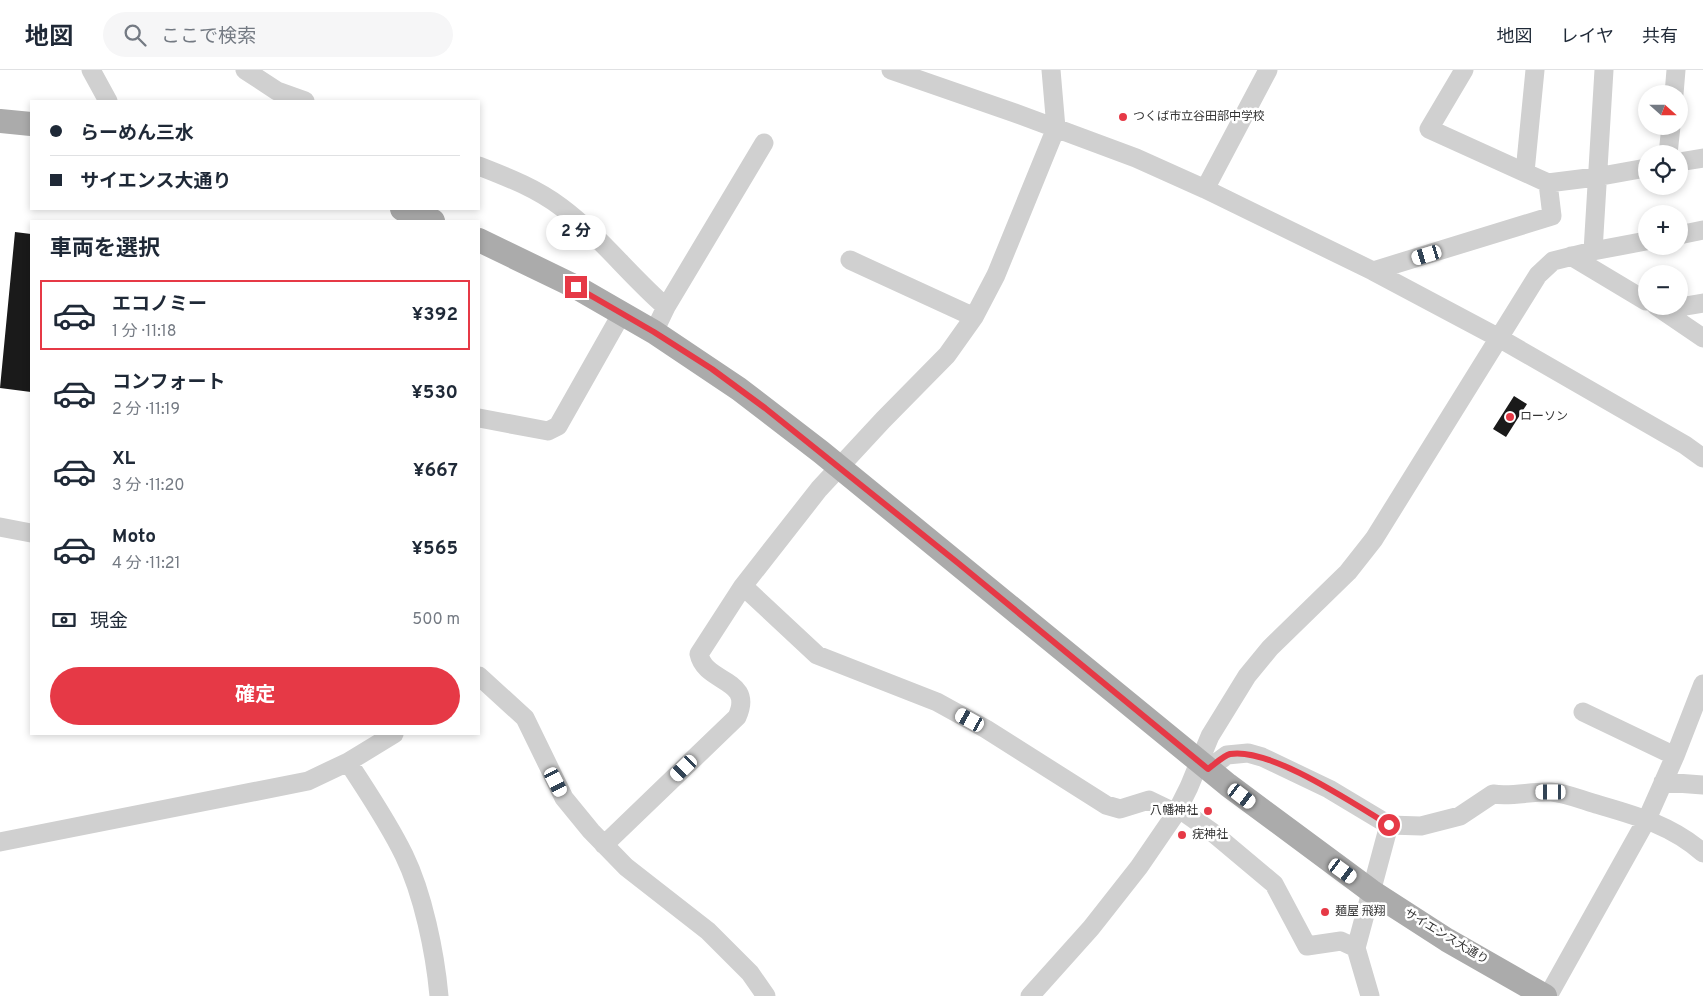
<!DOCTYPE html>
<html lang="ja">
<head>
<meta charset="utf-8">
<style>
	body { margin:0; font-family:Overpass,"Noto Sans JP",sans-serif; background:#f6f6f7; color:#1f2937; height:100vh; display:flex; flex-direction:column; font-size:19px; white-space:nowrap }
	* { box-sizing:border-box; margin:0 }
	p { font-size:16px; color:#747a83 }
	.icon { flex:none; width:28px; height:28px; fill:none; stroke:currentColor; stroke-width:2; stroke-linecap:round; stroke-linejoin:round }
	.map { position:relative; flex:1; overflow:hidden }
	.panel { position:absolute; left:30px; top:150px; width:450px; height:515px; display:flex; flex-direction:column; background:#fff; border-radius:0px; box-shadow:0 2px 8px #0003 }
	.panel>* { flex:none }
	.top-card { position:absolute; left:30px; top:30px; width:450px; height:110px; border-radius:0px; box-shadow:0 2px 8px #0003; display:grid; align-content:center; height:110px; padding:0 20px; background:#fff }
	.needle { width:32px; rotate:111deg }
	.fabs { position:absolute; left:1638px; top:15px; display:grid; gap:10px }
	.fabs a { display:grid; place-items:center; width:50px; height:50px; border-radius:50%; background:#fff; box-shadow:0 2px 8px #0003; font-size:25px }
	.end { position:absolute; width:22px; height:22px; margin:-11px; border:6px solid #e63946; background:#fff; box-shadow:0 0 0 2px #fff }
	.from { border-radius:50% }
	.bubble { position:absolute; height:35px; border-radius:18px; background:#fff; box-shadow:0 2px 8px #0003; font-size:16px; font-weight:700; line-height:35px; text-align:center }
	.car { position:absolute; width:15px; height:30px; margin:-15px -8px; border-radius:6px; box-shadow:0 0 4px 1px #0007; background:linear-gradient(#fff 24%,#345 0 40%,#fff 0 76%,#345 0 86%,#fff 0) }
	.top-card b { display:flex; align-items:center; gap:18px; height:48px; font-size:19px }
	.top-card b+b { border-top:1px solid #e0e1e3 }
	.top-card i { width:12px; height:12px; background:#1f2937 }
	ul { padding:0; list-style:none }
	li { display:flex; align-items:center; gap:15px; height:70px; margin:0 10px 8px; padding:0 10px; border:2px solid transparent; border-radius:0px }
	li div { flex:1 }
	li b { display:block; font-size:19px }
	li em { font-style:normal; font-weight:700 }
	li.selected { border-color:#e63946 }
	li>.icon { width:45px; height:45px; stroke-width:1.5 }
	h2 { padding:0 20px; font-size:22px; line-height:60px }
	.pay { display:flex; align-items:center; gap:12px; height:55px; padding:0 20px; font-size:19px }
	.pay p { margin-inline-start:auto }
	.button { display:flex; gap:10px; margin-top:auto; padding:10px 20px }
	.button a { flex:1; height:58px; border-radius:30px; background:#e63946; color:#fff; font-size:20px; font-weight:700; line-height:58px; text-align:center }
	header { display:flex; align-items:center; gap:30px; box-sizing:border-box; height:70px; padding:0 25px; background:#fff; border-bottom:1px solid #e0e1e3 }
	header strong { font-size:24px }
	nav { display:flex; gap:28px; margin-inline-start:auto; font-size:18px }
	.search { width:350px; height:45px; background:#f6f6f7; display:flex; align-items:center; gap:12px; box-sizing:border-box; padding:0 18px; border-radius:28px; color:#747a83; font-size:19px }
	.map>svg:first-child { display:block }
</style>
</head>
<body>
<header>
<strong>地図</strong>
<div class="search"><svg class="icon" aria-label="search" viewBox="0 0 24 24"><circle cx="10" cy="10" r="6"/><path d="M15 15l6 6"/></svg>ここで検索</div>
<nav><a>地図</a><a>レイヤ</a><a>共有</a></nav>
</header>
<div class="map">
<svg width="1703" height="926" viewBox="0 0 1703 926">
	<rect width="100%" height="100%" fill="#fff"/>
	<path fill="#1a1a1a" d="M15,162L31,164V322L0,318Z
		M1514,326L1527,334L1506,367L1493,359Z"/>
	<g fill="none" stroke-linecap="round" stroke-linejoin="round">
		<path stroke="#d0d0d0" stroke-width="19" d="M91,0L108,31
			M245,0L277,21L305,31
			M891,0L1012,42L1136,88L1205,119L1373,201L1499,268L1685,375L1703,388
			M1464,0L1429,59L1548,113L1596,107L1646,98
			M1674,24L1676,0
			M1668,84L1671,56
			M1679,92L1703,88
			M479,96C507,107 536,118 561,137C600,166 630,206 666,237
			M1525,102L1535,0
			M1205,119L1268,0
			M1679,165L1703,160
			M1593,181L1604,0
			M1571,186L1646,231
			M850,190L974,247
			M1373,201L1552,146L1548,113
			M1656,236L1703,268
			M1662,240L1703,233
			M654,262L666,237L764,73
			M479,348L548,361L558,356L622,243
			M0,457L31,463
			M743,516L817,585L937,632L986,659L1106,735L1120,739L1149,730L1176,743
			M479,606L525,648L564,728L591,761L626,797L708,861L750,903L766,926
			M1583,642L1675,686
			M348,692C368,723 388,752 404,785C423,824 435,882 439,926
			M1208,699L1227,685L1248,683L1262,687L1329,719L1389,755L1421,756L1460,746L1493,724C1512,727 1532,721 1551,722C1566,723 1581,730 1596,734C1634,745 1672,755 1703,783
			M1663,712L1703,715
			M1178,738L1212,762L1274,814L1307,876L1341,871L1356,878L1370,926
			M0,772L308,711L348,692L394,664
			M604,775L737,647C755,608 705,614 699,584L743,516L819,419L883,350L947,285L974,247L996,205L1056,58L1051,0
			M1356,878L1389,755
			M1030,926L1091,858L1139,797L1176,743L1189,717L1210,666L1247,606L1270,578L1348,502L1374,469L1538,205L1553,191L1593,181L1646,171
			M1548,926L1647,749L1675,686L1703,614"/>
		<path stroke="#ababab" stroke-width="24" d="M0,51L31,54
			M402,139L433,151
			M479,170L576,217L654,262L739,319L821,382L1228,715L1371,821L1447,870L1545,926"/>
	</g>
	<g fill="none" stroke-linecap="round" stroke-linejoin="round">
		<path stroke="#e63946" stroke-width="6" d="M576,217L654,262L712,299L765,338L958,493L1208,699C1215,694 1223,686 1230,684C1270,677 1354,734 1389,755"/>
	</g>
	<g fill="#e63946" stroke="#fff" stroke-width="2">
		<circle cx="1123" cy="47" r="5"/>
		<circle cx="1510" cy="347" r="5"/>
		<circle cx="1208" cy="741" r="5"/>
		<circle cx="1182" cy="765" r="5"/>
		<circle cx="1325" cy="842" r="5"/>
	</g>
	<g text-anchor="middle" dominant-baseline="central" stroke-width="5" stroke-linejoin="round" paint-order="stroke">
		<g font-size="12" fill="#333" stroke="#fff" text-anchor="start">
			<text x="1133" y="47">つくば市立谷田部中学校</text>
			<text x="1520" y="347">ローソン</text>
			<text x="1198" y="741" text-anchor="end">八幡神社</text>
			<text x="1192" y="765">疣神社</text>
			<text x="1335" y="842">麺屋 飛翔</text>
		</g>
		<g font-size="12" fill="#333" stroke="#fff">
			<text transform="translate(1446 867) rotate(31)">サイエンス大通り</text>
		</g>
	</g>
</svg>
<div class="fabs">
<a><svg class="needle" viewBox="-14 -14 28 28"><path d="M0-13l5 13h-10z" fill="#e53935"/><path d="M0 13l5-13h-10z" fill="#747a83"/></svg></a>
<a><svg class="icon" aria-label="locate" viewBox="0 0 24 24"><circle cx="12" cy="12" r="6"/><path d="M12 2v4M12 18v4M2 12h4M18 12h4"/></svg></a>
<a>+</a>
<a>−</a>
</div>
<i class="end from" style="left:1389px;top:755px"></i>
<i class="end" style="left:576px;top:217px"></i>
<div class="bubble" style="left:546px;top:145px;width:60px">2 分</div>
<i class="car" style="left:1427px;top:185px;rotate:253deg"></i>
<i class="car" style="left:970px;top:650px;rotate:299deg"></i>
<i class="car" style="left:684px;top:698px;rotate:226deg"></i>
<i class="car" style="left:556px;top:712px;rotate:153deg"></i>
<i class="car" style="left:1551px;top:722px;rotate:270deg"></i>
<i class="car" style="left:1242px;top:726px;rotate:127deg"></i>
<i class="car" style="left:1343px;top:801px;rotate:126deg"></i>
<div class="top-card">
<b><i class="from"></i>らーめん三水</b>
<b><i></i>サイエンス大通り</b>
</div>
<section class="panel">
<h2>車両を選択</h2>
<ul>
<li class="selected"><svg class="icon" aria-label="car" viewBox="0 0 24 24"><path d="M5 17H2v-5l4-1 3-4h7l3 4 3 1v5h-3M9 17h6M6 11h13"/><circle cx="7" cy="17" r="2"/><circle cx="17" cy="17" r="2"/></svg><div><b>エコノミー</b><p>1 分 · 11:18</p></div><em>¥392</em></li>
<li><svg class="icon" aria-label="car" viewBox="0 0 24 24"><path d="M5 17H2v-5l4-1 3-4h7l3 4 3 1v5h-3M9 17h6M6 11h13"/><circle cx="7" cy="17" r="2"/><circle cx="17" cy="17" r="2"/></svg><div><b>コンフォート</b><p>2 分 · 11:19</p></div><em>¥530</em></li>
<li><svg class="icon" aria-label="car" viewBox="0 0 24 24"><path d="M5 17H2v-5l4-1 3-4h7l3 4 3 1v5h-3M9 17h6M6 11h13"/><circle cx="7" cy="17" r="2"/><circle cx="17" cy="17" r="2"/></svg><div><b>XL</b><p>3 分 · 11:20</p></div><em>¥667</em></li>
<li><svg class="icon" aria-label="car" viewBox="0 0 24 24"><path d="M5 17H2v-5l4-1 3-4h7l3 4 3 1v5h-3M9 17h6M6 11h13"/><circle cx="7" cy="17" r="2"/><circle cx="17" cy="17" r="2"/></svg><div><b>Moto</b><p>4 分 · 11:21</p></div><em>¥565</em></li>
</ul>
<div class="pay"><svg class="icon" aria-label="cash" viewBox="0 0 24 24"><path d="M3 7h18v10H3z"/><circle cx="12" cy="12" r="2"/></svg>現金<p>500 m</p></div>
<div class="button"><a>確定</a></div>
</section>
</div>
</body>
</html>
